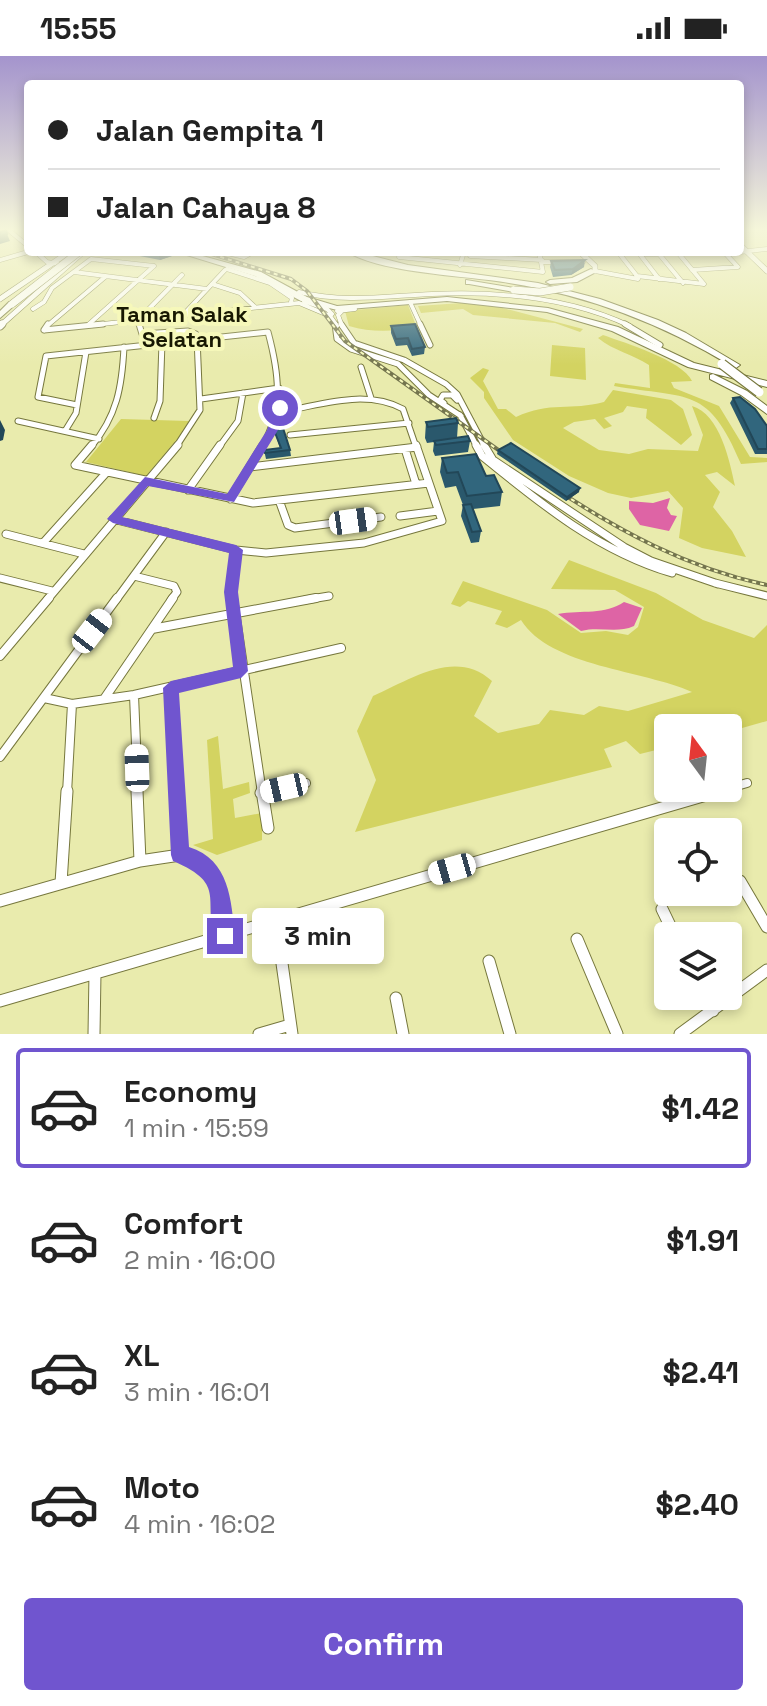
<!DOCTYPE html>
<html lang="en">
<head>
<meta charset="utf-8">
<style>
	body { margin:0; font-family:"Space Grotesk",sans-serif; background:#f6f6f6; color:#222; height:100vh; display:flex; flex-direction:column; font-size:30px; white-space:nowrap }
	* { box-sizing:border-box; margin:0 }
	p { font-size:26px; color:#767676 }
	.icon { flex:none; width:44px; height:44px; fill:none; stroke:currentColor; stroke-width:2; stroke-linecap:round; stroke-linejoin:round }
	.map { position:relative; height:978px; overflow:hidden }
	.panel { display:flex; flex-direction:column; background:#fff; flex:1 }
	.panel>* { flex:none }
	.top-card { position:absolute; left:24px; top:24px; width:720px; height:176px; border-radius:8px; box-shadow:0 4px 12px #0003; display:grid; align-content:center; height:176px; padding:0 24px; background:#fff }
	.needle { width:52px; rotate:345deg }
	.fabs { position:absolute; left:654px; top:658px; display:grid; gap:16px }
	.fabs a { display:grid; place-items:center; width:88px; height:88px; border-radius:8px; background:#fff; box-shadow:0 4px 12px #0003; font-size:40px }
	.end { position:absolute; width:36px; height:36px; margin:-18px; border:10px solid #7055cf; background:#fff; box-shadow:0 0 0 4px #fff }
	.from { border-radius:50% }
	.bubble { position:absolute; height:56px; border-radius:8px; background:#fff; box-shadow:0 4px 12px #0003; font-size:26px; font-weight:600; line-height:56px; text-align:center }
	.car { position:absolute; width:24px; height:48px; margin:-24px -12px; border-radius:10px; box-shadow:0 0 6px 2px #0007; background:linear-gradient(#fff 24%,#345 0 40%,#fff 0 76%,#345 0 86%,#fff 0) }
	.top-card b { display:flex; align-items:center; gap:28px; height:76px; font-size:30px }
	.top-card b+b { border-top:2px solid #e0e0e0 }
	.top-card i { width:20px; height:20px; background:#222 }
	ul { padding:14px 0 0; list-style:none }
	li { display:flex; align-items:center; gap:24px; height:120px; margin:0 16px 12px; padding:0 8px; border:4px solid transparent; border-radius:8px }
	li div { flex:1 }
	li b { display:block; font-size:30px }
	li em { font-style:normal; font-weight:600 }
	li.on { border-color:#7055cf }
	li>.icon { width:72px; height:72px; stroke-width:1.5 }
	.action { display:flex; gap:16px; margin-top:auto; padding:16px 24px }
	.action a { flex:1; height:92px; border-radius:8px; background:#7055cf; color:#fff; font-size:32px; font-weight:600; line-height:92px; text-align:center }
	.status { display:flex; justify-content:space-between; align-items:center; height:56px; padding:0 40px; background:#fff; direction:ltr }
	.status svg { height:22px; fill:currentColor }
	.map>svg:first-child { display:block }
</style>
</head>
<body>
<div class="status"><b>15:55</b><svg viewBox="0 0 49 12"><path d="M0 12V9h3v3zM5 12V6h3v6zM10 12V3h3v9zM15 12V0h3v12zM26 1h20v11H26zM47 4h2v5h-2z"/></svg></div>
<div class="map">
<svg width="767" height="978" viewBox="0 0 767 978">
	<rect width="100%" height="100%" fill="#e9ebad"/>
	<path fill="#d3d361" d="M461,247L499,251L583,273L580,276L555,267L473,259L463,253L421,257L418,250Z
		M408,249L417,272C393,275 372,277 349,270L345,255Z
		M603,279C625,287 682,304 692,325L671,326L674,332L719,350L750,401L767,402V406L741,408C708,330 690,343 614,330L615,327L650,332L649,309C632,298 614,295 598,282Z
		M552,289L585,292L586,324L550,320Z
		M483,312L489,314L483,325L498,353H506L516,361C550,345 571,355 604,346L613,334L671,344L683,353L692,379L681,389L646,362L647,353L627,350L623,356L604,362L612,370L604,373L595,363L574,366L563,372L599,394L629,398L648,393L698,395L703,379L692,350C720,358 730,406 735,430L717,416L705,419L720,436L713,451L732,475L746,501L702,492L679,482L683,452L668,435L631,442L608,437L569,420L513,384L484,342V336L470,322Z
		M121,363L189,365L178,382L146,420L86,406Z
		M569,504L656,537L703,564L754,582L767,569V665L728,676V672H668V691L640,698L626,685L604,693L612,711L355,776L376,724L357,675L373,640C411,623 456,592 492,625L474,660L498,677L539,668L550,654L584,659L599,650L628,655L692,636C644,614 550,611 521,564L507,572L495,568L502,555L468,545L460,551L451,548L463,525L547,554L581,577L606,575L628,579L638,571L644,551L615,534L551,533Z
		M218,680L223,733L249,726L250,737L233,743L235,762L262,757V784L217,799L193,789L213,783L207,684Z"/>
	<path fill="#de64a5" d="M670,442L667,452L671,459L677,460L669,475L640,469L629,453V445L653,447Z
		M624,546L642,552L634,570C616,578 600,570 581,575L558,558C582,554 605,559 624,546Z"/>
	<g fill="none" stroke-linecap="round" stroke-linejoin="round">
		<defs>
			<path id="street-far4" d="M6,172L28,190
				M36,196L47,206L58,208
				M223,196L244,201L253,196
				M618,196L637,220L704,228
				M638,196L659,223
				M740,196L767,193
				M640,198L730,196
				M659,198L683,227
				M679,198L704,228
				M470,200L542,204
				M399,201L543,216L539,196
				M0,204L28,196
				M542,206H583
				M460,209L464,196
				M227,213L270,227L292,242L291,246
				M692,214L738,211L724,196
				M595,215L638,223
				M74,216L207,233
				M212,228L240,237L255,251
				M299,236C345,247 386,240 432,238C499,235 569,241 630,270
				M304,245L327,253L332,258
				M410,246L421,270
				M33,253L44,246L52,232L91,203L154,210
				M337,255L355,253
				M342,255L338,259L342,270
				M183,259L225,214
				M138,264L140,270
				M138,264L182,219
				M89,268L154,210
				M47,270L105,221
				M84,270L299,247L330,260L337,270"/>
			<path id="street-far3" d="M139,268L142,278L188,275L196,278L197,282
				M335,268L337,283L351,293L398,308L429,339L461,360
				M341,268L354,287L404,304L446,328L457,338L485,391
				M420,268L430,289
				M625,268L660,289
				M44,274L103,268
				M44,274L48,268
				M361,311L371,342
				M201,343L279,332
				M444,347L440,344L443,339H452L457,344
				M77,349L38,341L46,300L268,276C279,317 284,353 262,391
				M290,354C328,347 367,334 403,353L416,391
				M460,359L477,391
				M154,362L160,345L162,286
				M18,365L99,383
				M65,375L76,357L86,296
				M290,379L409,367
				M91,391C117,360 122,331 124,291
				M176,391L200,354L197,282
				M219,391L238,365L243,337
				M414,391H417"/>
			<path id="street-far2" d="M92,389L75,409L253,447L429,427
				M476,389L482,400C541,448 598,495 672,517
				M484,389L493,404L624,491L651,505L718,528
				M405,393L416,428
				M250,411L417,391
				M188,434L220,389
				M230,443L263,389
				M279,444L288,469L295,472L381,461
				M400,460L438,455
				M113,463L236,494L266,497L364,487L442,465L416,389
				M6,478L84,498
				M43,487L106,417
				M134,520L174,530L177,536L171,544
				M0,522L52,535
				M715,527L767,540
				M47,544L178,389
				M116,544L166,476
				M233,544L232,515L236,494
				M305,544L329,540"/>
			<path id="street-far1" d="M233,542L262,737
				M152,573L316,542
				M0,600L49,542
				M171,632L177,737
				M134,639L138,737
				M44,642L72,648L134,639L341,592
				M104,643L173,542
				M0,701L117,542
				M67,737L72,648
				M262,737L306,727
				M713,737L747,727"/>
			<path id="street" d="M137,735L140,805
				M177,735L180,799
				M262,735L268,772
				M261,737L271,735
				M740,825L767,871
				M61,827L67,735
				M0,845L140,805L180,799L207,811L220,833L225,880
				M662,853L675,880
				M276,865L292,978
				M577,883L617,978
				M489,905L510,978
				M705,940L713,955
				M396,942L403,978
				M0,945L720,735
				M94,978L95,917
				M259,978L290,969
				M680,978L767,914"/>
			<path id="secondary-far1" d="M740,189L767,215
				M580,196L595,210V215
				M0,243L69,196
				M0,270L83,196"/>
			<path id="secondary" d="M0,270L2,268"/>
			<path id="highway" d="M177,196H188L261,216L307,241L337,250L447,241L548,252L618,271L694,307L767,325V331L688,311L612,275L547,256L447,245L337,254L301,245L255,220Z
				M347,196H357L408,209L538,227L600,243L658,264L686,277L740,309L736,312L733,311C663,268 590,240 509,227C463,219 386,218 347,196Z
				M591,213L595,215L594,217L577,226L550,228L546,226L550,224L572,222Z
				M466,224L514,232L518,234L514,236L469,228H466Z
				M9,246L16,248L0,262V255Z
				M713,318L747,335L767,350V358L741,339L710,323V319Z"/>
		</defs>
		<use href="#street-far4" stroke="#76773d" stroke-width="5"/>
		<use href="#street-far3" stroke="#76773d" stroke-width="7"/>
		<use href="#street-far2" stroke="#76773d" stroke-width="9"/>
		<use href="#street-far1" stroke="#76773d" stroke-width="10"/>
		<use href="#street" stroke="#76773d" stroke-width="13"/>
		<use href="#secondary-far1" stroke="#76773d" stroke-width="6"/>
		<use href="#secondary" stroke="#76773d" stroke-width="9"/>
		<use href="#highway" stroke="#76773d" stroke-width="2"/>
		<use href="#street-far4" stroke="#fff" stroke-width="4"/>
		<use href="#street-far3" stroke="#fff" stroke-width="5"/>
		<use href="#street-far2" stroke="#fff" stroke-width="7"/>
		<use href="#street-far1" stroke="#fff" stroke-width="8"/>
		<use href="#street" stroke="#fff" stroke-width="11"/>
		<use href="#secondary-far1" stroke="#fff" stroke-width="5"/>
		<use href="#secondary" stroke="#fff" stroke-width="7"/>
		<use href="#highway" fill="#fff" fill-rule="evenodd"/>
		<defs>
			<path id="rail" d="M205,196L291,223L307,235L345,285L518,408
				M551,430C619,475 687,512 767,529"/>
		</defs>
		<use href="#rail" stroke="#74754e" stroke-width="4"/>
		<use href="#rail" stroke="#f6f8ba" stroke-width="2" stroke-dasharray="4" stroke-linecap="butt"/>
		<defs>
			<path id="highway-bridge-far1" d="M514,234L540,236L570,231
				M12,248L79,196"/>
			<path id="highway-bridge" d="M722,308L759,336"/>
		</defs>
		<use href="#highway-bridge-far1" stroke="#76773d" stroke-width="8" stroke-linecap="butt"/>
		<use href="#highway-bridge" stroke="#76773d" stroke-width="11" stroke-linecap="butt"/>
		<use href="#highway-bridge-far1" stroke="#fff" stroke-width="7"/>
		<use href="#highway-bridge" stroke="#fff" stroke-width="9"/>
	</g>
	<path fill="#2a586c" d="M119,196H171L172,200L160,204Z
		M551,205L584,211L571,219L553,221L550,211Z
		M391,270L425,291L424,298L412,300L407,289L396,290L391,277Z
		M733,342L767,370V398H755L730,347Z
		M426,366L458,367L457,382L470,385L468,396L435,400L433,395L434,386L427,387L425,382Z
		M274,374L290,394L291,400L266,403L264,394L280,392Z
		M498,394L579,436L566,445L497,398Z
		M442,402L486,420L502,436L500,450L473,453L481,475L479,486L471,487L461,460L463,449L456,430L445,432L440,416Z"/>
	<path fill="#224758" d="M7,178L10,185L0,188V180Z
		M158,196H171L172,200L160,204Z
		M585,204L584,211L571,219L573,213Z
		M0,364L5,374L3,384L0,385Z
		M580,432L579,436L566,445L567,441Z"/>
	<path fill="#31667d" stroke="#224758" stroke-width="2" d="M6,174L7,178L0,180V176Z
		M585,204L573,213L555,214L551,205Z
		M415,268L425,291L412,293L408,282L396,283L391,270Z
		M740,341L755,353L767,370V393H758L733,342Z
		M456,362L458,367L428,371L426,366Z
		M283,372L290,394L265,397L264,394L281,392L274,374Z
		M468,380L470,385L436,389L434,385Z
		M511,387L580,432L567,441L498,394Z
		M476,398L486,420L494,419L502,436L467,440L458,416L447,417L442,402Z
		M471,448L481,475L472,476L463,449Z"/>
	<linearGradient id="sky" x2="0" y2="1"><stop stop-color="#a494cd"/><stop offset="0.56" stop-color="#f5f6da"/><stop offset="1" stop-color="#f5f6da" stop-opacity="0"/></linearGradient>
	<rect width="767" height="309" fill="url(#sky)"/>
	<path fill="#7055cf" d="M280,349L285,352L278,374L234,446L148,430L122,461L236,489L243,494L238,536L248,615L241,622L179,637L189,791C230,804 231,844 235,880L232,887L225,890L217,887C200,845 230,829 173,805L171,799L163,632L171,625L233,611L224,536L229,497L113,467L107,463L145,421L227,438L267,374L275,352Z"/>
	<g text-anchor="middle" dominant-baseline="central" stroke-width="8" stroke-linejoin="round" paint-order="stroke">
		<g font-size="22" font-weight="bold" fill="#181802" stroke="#f6f8ba">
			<text x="182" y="258">Taman Salak<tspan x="182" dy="25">Selatan</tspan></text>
		</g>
	</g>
</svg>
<div class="fabs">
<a><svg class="needle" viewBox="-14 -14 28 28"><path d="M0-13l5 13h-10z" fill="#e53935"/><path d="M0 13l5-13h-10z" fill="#767676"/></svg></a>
<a><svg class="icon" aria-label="locate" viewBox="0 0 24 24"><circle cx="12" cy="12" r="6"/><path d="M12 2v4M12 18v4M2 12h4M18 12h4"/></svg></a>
<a><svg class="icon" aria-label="layers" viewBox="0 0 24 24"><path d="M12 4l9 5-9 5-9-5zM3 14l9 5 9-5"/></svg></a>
</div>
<i class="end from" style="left:280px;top:352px"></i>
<i class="end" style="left:225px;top:880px"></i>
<div class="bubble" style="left:252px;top:852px;width:132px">3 min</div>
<i class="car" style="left:353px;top:465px;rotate:82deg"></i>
<i class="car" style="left:92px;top:575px;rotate:38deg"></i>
<i class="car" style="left:137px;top:712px;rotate:358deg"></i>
<i class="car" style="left:284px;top:732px;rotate:257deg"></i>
<i class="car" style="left:452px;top:813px;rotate:254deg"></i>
<div class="top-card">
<b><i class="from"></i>Jalan Gempita 1</b>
<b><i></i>Jalan Cahaya 8</b>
</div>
</div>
<section class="panel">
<ul>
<li class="on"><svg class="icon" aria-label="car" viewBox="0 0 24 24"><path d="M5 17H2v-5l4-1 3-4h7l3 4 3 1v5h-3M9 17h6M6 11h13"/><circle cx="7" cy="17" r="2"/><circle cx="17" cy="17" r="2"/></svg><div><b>Economy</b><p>1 min · 15:59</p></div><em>$1.42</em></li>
<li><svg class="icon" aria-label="car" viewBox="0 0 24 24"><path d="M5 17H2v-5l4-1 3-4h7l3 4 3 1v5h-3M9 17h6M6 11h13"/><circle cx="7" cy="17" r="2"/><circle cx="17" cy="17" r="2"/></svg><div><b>Comfort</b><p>2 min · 16:00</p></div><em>$1.91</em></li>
<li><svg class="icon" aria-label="car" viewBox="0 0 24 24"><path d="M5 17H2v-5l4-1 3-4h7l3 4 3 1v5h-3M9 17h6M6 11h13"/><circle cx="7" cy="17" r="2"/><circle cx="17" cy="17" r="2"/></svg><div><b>XL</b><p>3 min · 16:01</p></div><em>$2.41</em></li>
<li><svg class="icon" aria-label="car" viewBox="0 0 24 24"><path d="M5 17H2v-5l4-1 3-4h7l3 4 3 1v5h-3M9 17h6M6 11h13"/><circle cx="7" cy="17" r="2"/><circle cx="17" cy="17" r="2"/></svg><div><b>Moto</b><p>4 min · 16:02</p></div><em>$2.40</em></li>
</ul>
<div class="action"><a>Confirm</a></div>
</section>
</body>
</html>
